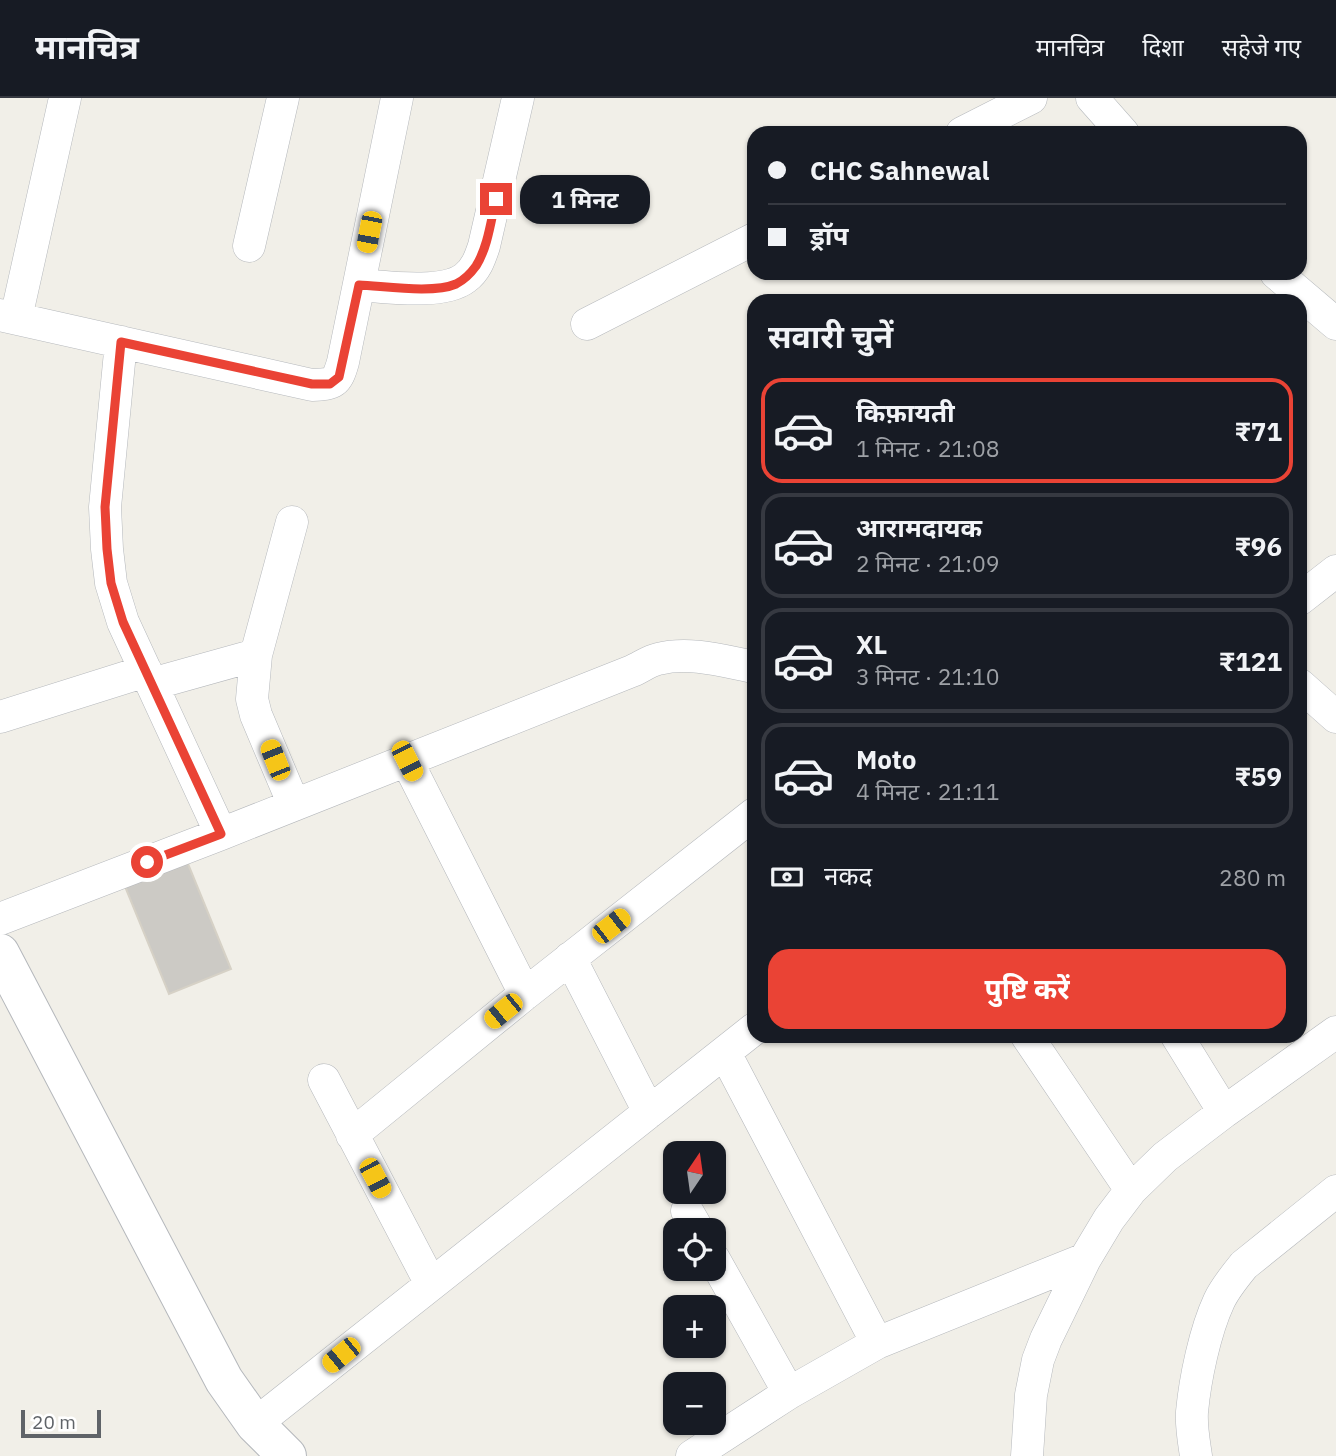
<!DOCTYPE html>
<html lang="hi">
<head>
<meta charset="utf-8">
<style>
	body { margin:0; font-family:"IBM Plex Sans","Noto Sans Devanagari",sans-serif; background:#242831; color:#f1f3f6; height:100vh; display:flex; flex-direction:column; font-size:26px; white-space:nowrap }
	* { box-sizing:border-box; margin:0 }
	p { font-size:23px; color:#9ea1a6 }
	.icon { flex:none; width:38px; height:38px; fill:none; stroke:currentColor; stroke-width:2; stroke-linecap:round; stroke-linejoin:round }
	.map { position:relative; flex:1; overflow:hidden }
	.drawer { position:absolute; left:747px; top:196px; width:560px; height:749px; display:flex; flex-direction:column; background:#171b24; border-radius:21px; box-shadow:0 2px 5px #0004 }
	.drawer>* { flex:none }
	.banner { position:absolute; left:747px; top:28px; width:560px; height:154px; border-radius:21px; box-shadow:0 2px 5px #0004; display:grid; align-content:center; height:154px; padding:0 21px; background:#171b24 }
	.needle { width:46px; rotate:13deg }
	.controls { position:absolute; left:663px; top:1043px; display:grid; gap:14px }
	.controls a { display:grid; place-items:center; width:63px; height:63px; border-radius:14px; background:#171b24; box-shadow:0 2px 5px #0004; font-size:35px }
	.scale { position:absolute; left:21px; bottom:18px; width:80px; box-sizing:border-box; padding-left:7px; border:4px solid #5f6368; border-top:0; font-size:19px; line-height:24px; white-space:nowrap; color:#5f6368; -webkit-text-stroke:5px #fff; paint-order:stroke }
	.end { position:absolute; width:32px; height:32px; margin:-16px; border:9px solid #ea4335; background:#fff; box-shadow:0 0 0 4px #fff }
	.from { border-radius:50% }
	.bubble { position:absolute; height:49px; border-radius:21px; background:#171b24; box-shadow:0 2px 5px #0004; font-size:23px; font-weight:700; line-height:49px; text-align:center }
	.car { position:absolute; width:21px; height:42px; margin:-21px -10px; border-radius:9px; box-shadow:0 0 5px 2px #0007; background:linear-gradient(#f5c518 24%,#345 0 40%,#f5c518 0 76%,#345 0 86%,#f5c518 0) }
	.banner b { display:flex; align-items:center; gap:24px; height:66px; font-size:26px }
	.banner b+b { border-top:2px solid #363941 }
	.banner i { width:18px; height:18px; background:#f1f3f6 }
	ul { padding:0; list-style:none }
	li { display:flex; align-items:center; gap:21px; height:105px; margin:0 14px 10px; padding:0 7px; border:4px solid #363941; border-radius:21px }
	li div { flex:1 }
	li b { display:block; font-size:26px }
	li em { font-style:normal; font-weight:700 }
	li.selected { border-color:#ea4335 }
	li>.icon { width:63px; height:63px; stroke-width:1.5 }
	h2 { padding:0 21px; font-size:32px; line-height:84px }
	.pay { display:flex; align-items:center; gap:18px; height:77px; padding:0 21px; font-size:26px }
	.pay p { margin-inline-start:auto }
	.cta { display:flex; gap:14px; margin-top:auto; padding:14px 21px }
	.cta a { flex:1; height:80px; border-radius:21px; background:#ea4335; color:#fff; font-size:28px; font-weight:700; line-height:80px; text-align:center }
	header { display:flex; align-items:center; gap:42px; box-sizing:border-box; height:98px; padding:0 35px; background:#171b24; border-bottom:2px solid #363941 }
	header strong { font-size:33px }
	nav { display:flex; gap:38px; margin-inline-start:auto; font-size:24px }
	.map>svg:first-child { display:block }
</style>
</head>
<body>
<header>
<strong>मानचित्र</strong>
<nav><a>मानचित्र</a><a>दिशा</a><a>सहेजे गए</a></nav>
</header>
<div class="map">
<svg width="1336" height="1358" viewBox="0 0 1336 1358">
	<rect width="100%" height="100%" fill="#f1efe8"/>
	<path fill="#cccac5" stroke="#d6d1c6" stroke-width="2" d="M186,761L231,871L169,896L124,786Z"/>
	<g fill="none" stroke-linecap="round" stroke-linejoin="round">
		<defs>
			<path id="minor" d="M1092,0L1123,35
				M962,35L1031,0
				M249,148L283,0
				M1276,175L1336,226
				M359,187C386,189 443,197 465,180C476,172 480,160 484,148L518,0
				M0,217L312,287C334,286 337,285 343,264L397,0
				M16,220L65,0
				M587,226L754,141
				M121,244L105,409L107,451L111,485L123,524L221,736
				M292,424L256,557L252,601L256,617L294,707
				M1300,501L1336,473
				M152,586L256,557
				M1300,587L1336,619
				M0,619L146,573
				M407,663L525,896
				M0,821L221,736L632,573C641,569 649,563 658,561C690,553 723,563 754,569
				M570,860L649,1014
				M1027,938L1131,1092
				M1177,938L1224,1014
				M725,955L877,1245
				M324,982L431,1186
				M352,1037L525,896L754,716
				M687,1113L698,1132
				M714,1161L789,1295
				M255,1326L754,931
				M692,1358L789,1295L877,1245L1085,1161
				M1027,1358L1031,1297L1038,1262L1046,1241L1085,1161L1109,1121L1131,1092L1165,1059L1224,1014L1336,934
				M1196,1358C1194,1344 1191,1329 1192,1314C1195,1281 1205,1233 1219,1203C1225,1190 1235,1178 1244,1167L1336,1093"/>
			<path id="tertiary" d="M0,855L224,1282L255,1326L287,1358"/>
		</defs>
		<use href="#minor" stroke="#b5b8bc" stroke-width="33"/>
		<use href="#tertiary" stroke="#b5b8bc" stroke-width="40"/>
		<use href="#minor" stroke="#fff" stroke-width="32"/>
		<use href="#tertiary" stroke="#fff" stroke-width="38"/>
	</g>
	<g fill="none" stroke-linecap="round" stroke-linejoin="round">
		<path stroke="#ea4335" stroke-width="9" d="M147,764L221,736L123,524L111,485L107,451L105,409L121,244L312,286H330L339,279L359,187C384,188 433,196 456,186C464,182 471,175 476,168C488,149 491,122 496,101"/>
	</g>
</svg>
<div class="controls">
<a><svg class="needle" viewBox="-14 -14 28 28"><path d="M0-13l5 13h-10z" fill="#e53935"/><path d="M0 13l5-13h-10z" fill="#9ea1a6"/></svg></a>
<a><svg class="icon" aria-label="locate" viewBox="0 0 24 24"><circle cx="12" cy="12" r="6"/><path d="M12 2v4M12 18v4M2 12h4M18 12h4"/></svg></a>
<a>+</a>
<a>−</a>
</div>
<div class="scale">20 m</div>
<i class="end from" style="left:147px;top:764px"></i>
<i class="end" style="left:496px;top:101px"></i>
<div class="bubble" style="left:520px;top:77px;width:130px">1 मिनट</div>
<i class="car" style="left:369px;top:134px;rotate:191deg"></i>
<i class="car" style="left:275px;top:662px;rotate:338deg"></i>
<i class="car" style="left:407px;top:663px;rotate:153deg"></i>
<i class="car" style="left:611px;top:828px;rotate:52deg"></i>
<i class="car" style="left:503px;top:913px;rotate:231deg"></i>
<i class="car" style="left:375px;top:1080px;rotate:152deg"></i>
<i class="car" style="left:341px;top:1257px;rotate:231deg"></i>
<div class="banner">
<b><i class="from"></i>CHC Sahnewal</b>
<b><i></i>ड्रॉप</b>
</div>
<section class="drawer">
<h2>सवारी चुनें</h2>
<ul>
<li class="selected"><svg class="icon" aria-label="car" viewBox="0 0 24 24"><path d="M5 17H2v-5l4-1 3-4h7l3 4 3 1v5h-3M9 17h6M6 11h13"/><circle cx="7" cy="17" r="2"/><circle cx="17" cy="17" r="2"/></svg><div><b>किफ़ायती</b><p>1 मिनट · 21:08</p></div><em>₹71</em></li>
<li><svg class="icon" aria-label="car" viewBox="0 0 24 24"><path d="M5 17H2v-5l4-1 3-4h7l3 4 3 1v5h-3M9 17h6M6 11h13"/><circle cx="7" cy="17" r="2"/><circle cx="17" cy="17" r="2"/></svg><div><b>आरामदायक</b><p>2 मिनट · 21:09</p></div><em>₹96</em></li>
<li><svg class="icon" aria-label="car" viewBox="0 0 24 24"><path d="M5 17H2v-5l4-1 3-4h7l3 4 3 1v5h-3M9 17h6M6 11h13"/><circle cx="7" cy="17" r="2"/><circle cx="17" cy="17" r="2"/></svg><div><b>XL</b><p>3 मिनट · 21:10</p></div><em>₹121</em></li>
<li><svg class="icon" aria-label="car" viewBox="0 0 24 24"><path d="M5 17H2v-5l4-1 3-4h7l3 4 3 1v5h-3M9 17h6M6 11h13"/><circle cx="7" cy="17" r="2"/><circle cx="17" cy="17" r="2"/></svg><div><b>Moto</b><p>4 मिनट · 21:11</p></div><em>₹59</em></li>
</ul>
<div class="pay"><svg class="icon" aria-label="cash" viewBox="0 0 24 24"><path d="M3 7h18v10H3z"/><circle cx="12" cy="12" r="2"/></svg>नकद<p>280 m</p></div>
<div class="cta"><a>पुष्टि करें</a></div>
</section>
</div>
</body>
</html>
